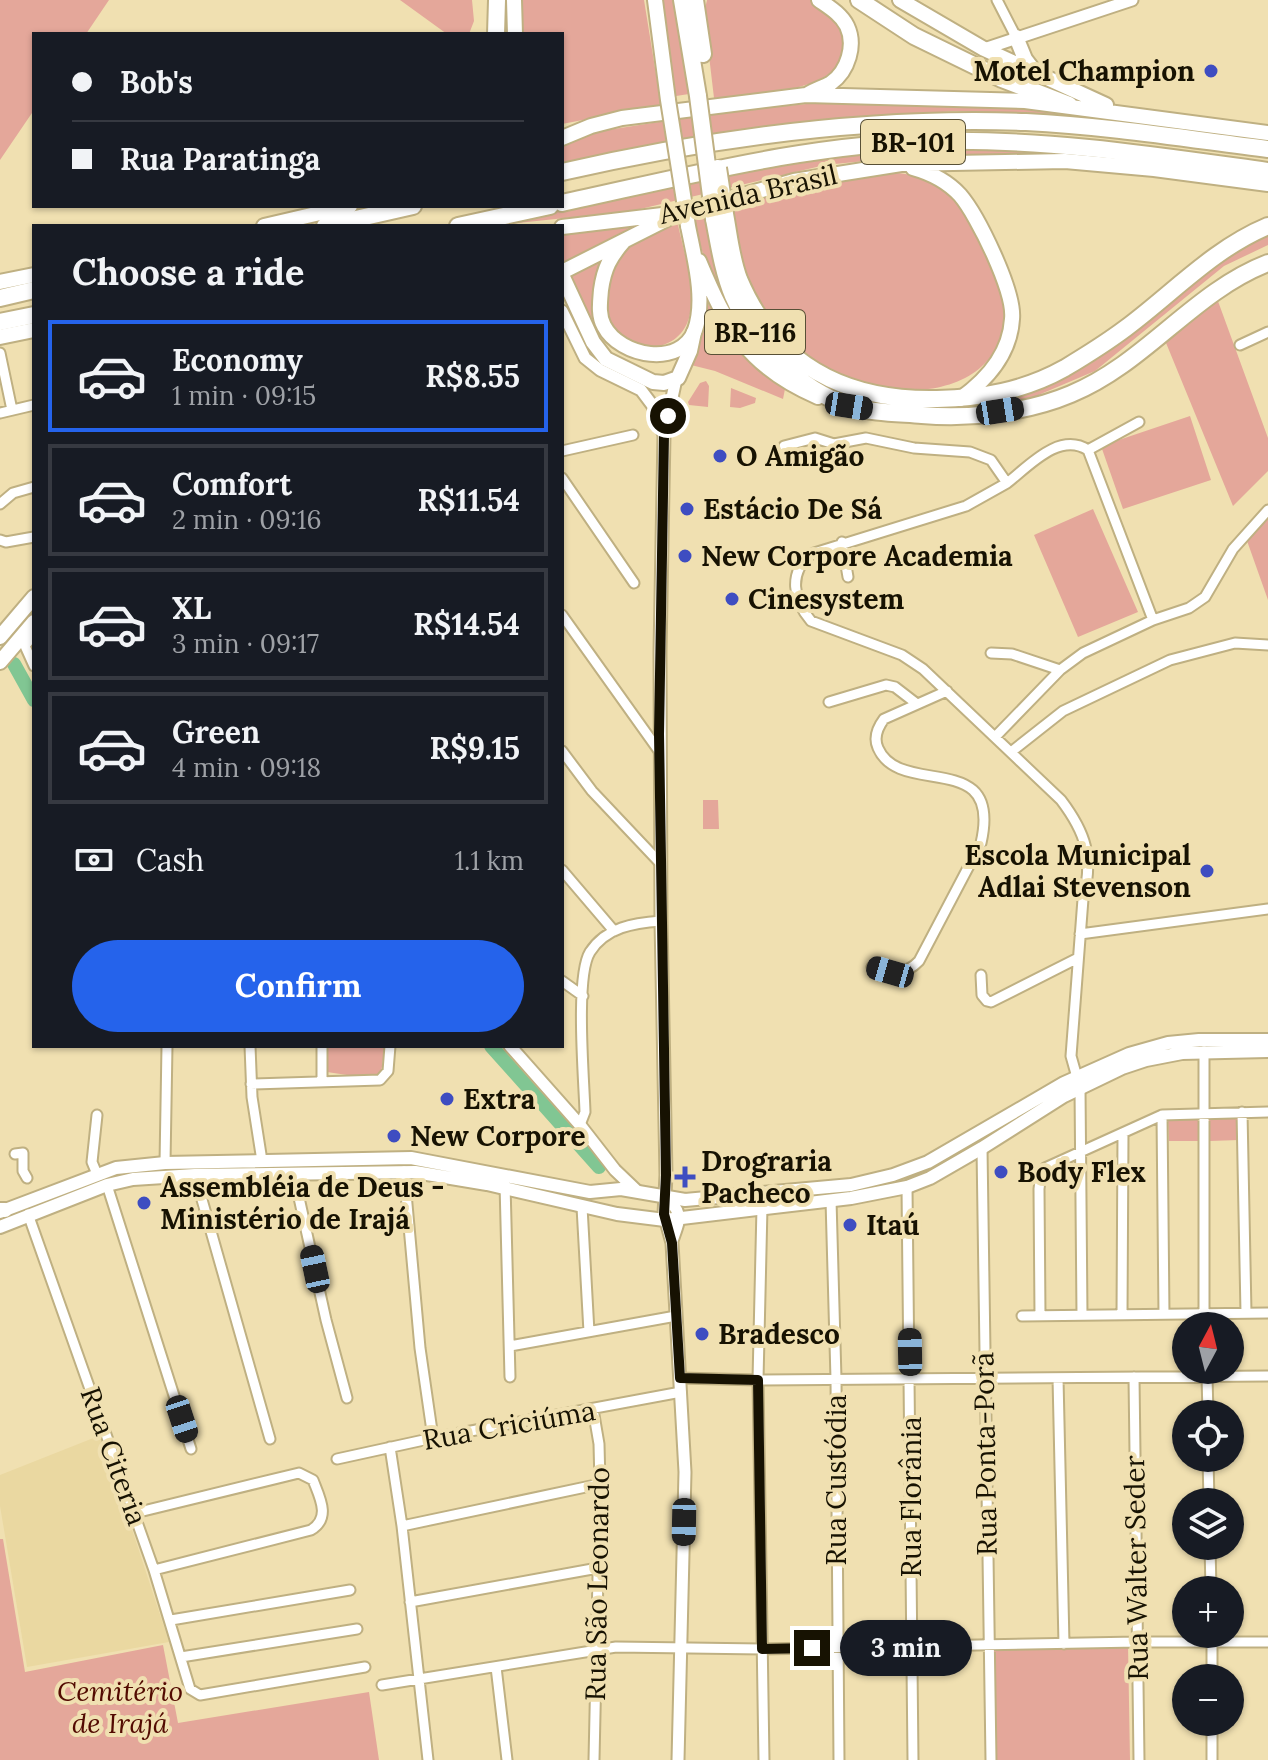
<!DOCTYPE html>
<html lang="en">
<head>
<meta charset="utf-8">
<style>
	body { margin:0; font-family:Lora,serif; background:#20242c; color:#f1f3f6; height:100vh; display:flex; flex-direction:column; font-size:30px; white-space:nowrap }
	* { box-sizing:border-box; margin:0 }
	p { font-size:26px; color:#9ea1a6 }
	.icon { flex:none; width:44px; height:44px; fill:none; stroke:currentColor; stroke-width:2; stroke-linecap:round; stroke-linejoin:round }
	.map { position:relative; flex:1; overflow:hidden }
	.sheet { position:absolute; left:32px; top:224px; width:532px; height:824px; display:flex; flex-direction:column; background:#171b24; border-radius:0px; box-shadow:0 2px 6px #0004 }
	.sheet>* { flex:none }
	.banner { position:absolute; left:32px; top:32px; width:532px; height:176px; border-radius:0px; box-shadow:0 2px 6px #0004; display:grid; align-content:center; height:176px; padding:0 40px; background:#171b24 }
	.needle { width:52px; rotate:7deg }
	.buttons { position:absolute; left:1172px; top:1312px; display:grid; gap:16px }
	.buttons a { display:grid; place-items:center; width:72px; height:72px; border-radius:50%; background:#171b24; box-shadow:0 2px 6px #0004; font-size:40px }
	.end { position:absolute; width:36px; height:36px; margin:-18px; border:10px solid #171202; background:#fff; box-shadow:0 0 0 4px #fff }
	.from { border-radius:50% }
	.bubble { position:absolute; height:56px; border-radius:28px; background:#171b24; box-shadow:0 2px 6px #0004; font-size:26px; font-weight:700; line-height:56px; text-align:center }
	.car { position:absolute; width:24px; height:48px; margin:-24px -12px; border-radius:10px; box-shadow:0 0 6px 2px #0007; background:linear-gradient(#222 24%,#8ab4d8 0 40%,#222 0 76%,#8ab4d8 0 86%,#222 0) }
	.banner b { display:flex; align-items:center; gap:28px; height:76px; font-size:30px }
	.banner b+b { border-top:2px solid #363941 }
	.banner i { width:20px; height:20px; background:#f1f3f6 }
	ul { padding:0; list-style:none }
	li { display:flex; align-items:center; gap:24px; height:112px; margin:0 16px 12px; padding:0 24px; border:4px solid #363941; border-radius:0px }
	li div { flex:1 }
	li b { display:block; font-size:30px }
	li em { font-style:normal; font-weight:700 }
	li.current { border-color:#2563eb }
	li>.icon { width:72px; height:72px; stroke-width:1.5 }
	h2 { padding:0 40px; font-size:36px; line-height:96px }
	.pay { display:flex; align-items:center; gap:20px; height:88px; padding:0 40px; font-size:30px }
	.pay p { margin-inline-start:auto }
	.button { display:flex; gap:16px; margin-top:auto; padding:16px 40px }
	.button a { flex:1; height:92px; border-radius:48px; background:#2563eb; color:#fff; font-size:32px; font-weight:700; line-height:92px; text-align:center }
	.map>svg:first-child { display:block }
</style>
</head>
<body>
<div class="map">
<svg width="1268" height="1760" viewBox="0 0 1268 1760">
	<rect width="100%" height="100%" fill="#f0e0b1"/>
	<path fill="#ead8a1" d="M101,1435L169,1642L27,1667L0,1506V1475Z"/>
	<path fill="#e4a79a" d="M0,0H109L86,34H34V110L0,160Z
		M400,0H472L474,21L469,34H447Z
		M519,0H644L661,105L562,124V34H519Z
		M661,0H674L689,94L676,96Z
		M707,0H812C821,8 834,16 840,25C845,33 844,41 843,49C841,95 749,93 714,98L704,13Z
		M916,101L1113,116L956,111L830,120L562,165V145L601,131L723,112L827,102Z
		M923,143L1064,153L925,155L825,165L632,211L488,226L757,166Z
		M883,172C915,173 938,180 960,204C974,228 1004,283 1005,310C1006,368 955,392 905,390C891,390 875,390 862,385C847,379 826,373 812,363C791,348 771,329 751,312L845,391L1018,393L1202,268L1268,230V245L1224,266L1095,371L1029,399L935,410L869,404L846,397L821,385L746,333L741,334C718,294 704,266 694,220L678,225C684,253 697,290 689,318C677,358 623,354 606,321C596,302 605,279 609,259L647,229L731,201L803,183Z
		M648,221L562,265V232Z
		M605,254L596,297L595,334L569,274Z
		M1215,293L1268,438V471L1233,506L1164,338Z
		M703,294L715,316L750,362L785,389L783,399L715,371L691,365Z
		M706,381L709,386L708,407L689,405L688,402L700,383Z
		M731,388L756,398L755,403L740,408L730,407Z
		M1190,416L1211,480L1123,509L1101,446Z
		M1093,509L1138,612L1078,637L1034,535Z
		M1268,514V600L1246,538Z
		M703,800H718L719,829H703Z
		M326,1046H385L380,1080L327,1072Z
		M1209,1118H1239V1140L1210,1141Z
		M1168,1119H1198L1199,1141H1169Z
		M0,1539H3L25,1672L163,1645L178,1723L369,1692L379,1760H0Z
		M1128,1644L1130,1760H992L991,1649Z"/>
	<g fill="none" stroke-linecap="round" stroke-linejoin="round">
		<path stroke="#81c693" stroke-width="14" d="M14,664L34,700
			M491,1046L599,1167"/>
		<defs>
			<path id="minor" d="M997,0L1016,37
				M1240,345L1268,332
				M0,353L12,410
				M0,413L34,405
				M784,446L815,438L834,444L866,438L914,448L970,452L991,460L1007,483L966,506L811,554C788,573 793,600 811,621L902,655L923,669L1061,800C1086,833 1094,858 1083,899L1071,1056L1080,1088L1082,1315
				M1088,450L1139,422
				M562,451L633,435
				M562,478L634,583
				M1007,483C1028,467 1059,431 1088,450L1153,620
				M0,504L13,493L34,487
				M0,540L6,542L34,537
				M842,542L848,577
				M562,615L659,751
				M34,634L25,646L34,666
				M991,653L1012,654L1060,670
				M829,702L886,685L895,687L917,704
				M995,737L1060,670L1083,653L1153,620L1189,608L1205,597L1233,549L1268,510
				M562,751L592,791L661,864
				M1011,752L1063,711L1170,660L1235,643L1268,645
				M562,870L614,931
				M1080,934L1268,909
				M872,967C890,973 905,976 919,961L981,843C1003,747 900,799 878,748C873,737 878,727 884,719L947,691
				M981,975L982,995L987,1001L991,1002L1078,958
				M562,981L583,996
				M250,1046L252,1097L262,1161
				M322,1046V1081
				M251,1084L380,1080L388,1071L390,1046
				M1242,1112L1246,1313
				M1162,1115L1164,1314
				M580,1125L585,1112C584,1079 575,976 590,952C606,927 634,923 661,921
				M982,1148L991,1760
				M15,1154L23,1153V1171L27,1178
				M165,1163L167,1046
				M404,1171L420,1348L433,1438
				M97,1174L92,1162L97,1115
				M195,1175L270,1439
				M294,1175L326,1320L347,1398
				M505,1184L510,1377
				M107,1185L191,1449
				M907,1187L913,1760
				M831,1200L836,1379L839,1760
				M582,1207L589,1332
				M762,1207L758,1380L764,1760
				M28,1214L154,1570L190,1689L200,1695L365,1667
				M1204,1314V1051
				M1122,1315L1123,1133
				M1022,1316L1268,1313
				M1040,1316L1039,1189L1041,1173L1045,1168L1162,1115L1268,1112
				M510,1346L676,1316
				M1207,1376L1208,1414
				M1134,1377L1139,1760
				M680,1378L758,1380L1268,1376
				M1058,1378L1064,1644
				M593,1409L599,1444L600,1484L594,1760
				M390,1447L402,1526L428,1760
				M1208,1458L1209,1502
				M337,1459L433,1438L681,1392
				M135,1513L299,1473L313,1480C320,1498 331,1518 311,1530L154,1570
				M402,1526L600,1484
				M1210,1546L1211,1590
				M410,1602L598,1568
				M171,1620L350,1590
				M1212,1634V1678
				M181,1657L357,1629
				M496,1667L507,1760
				M382,1685L616,1647L762,1649L1137,1642H1268
				M1212,1722V1760"/>
			<path id="tertiary" d="M984,49L1132,0
				M562,311L585,358L600,370L641,390L653,406L664,435
				M676,379L664,435L660,652L661,921L666,1175L664,1214L672,1243L685,1472L678,1760
				M510,1046L580,1125L615,1170L637,1191
				M664,1197C685,1212 679,1220 672,1241"/>
			<path id="secondary" d="M0,1212L116,1168L165,1163L411,1158L590,1192L621,1189L685,1200L851,1185L893,1175L928,1162L1064,1083L1129,1054L1168,1043L1199,1040H1268
				M0,1227L107,1185L133,1179L195,1175L415,1172L487,1184L617,1214L665,1220L851,1198L907,1187L930,1178L982,1148L1064,1096L1122,1068L1146,1060L1182,1053L1268,1051"/>
			<path id="primary" d="M562,275L593,342L606,359L653,382L664,383L678,378L690,351L694,332
				M0,637L34,597
				M0,662L34,622
				M0,1210H5"/>
			<path id="trunk" d="M514,0L515,34
				M655,0L668,100
				M900,0L984,49L1106,105
				M1016,37L1025,59L1035,72
				M808,94C815,90 824,87 831,83C848,71 856,45 847,26C841,14 829,7 819,0
				M562,138L591,126L622,118L806,95L1025,101L1268,133
				M913,168C931,173 947,181 960,195C978,216 1015,292 1012,319C1010,354 988,379 960,399
				M264,226L350,206
				M562,227L679,213L794,181L901,164L1065,161L1154,169L1268,184
				M624,241C610,257 604,268 601,290C600,302 598,315 604,326C620,357 681,368 695,330C706,299 694,257 688,226
				M699,261C727,328 748,367 818,397
				M562,272L667,219
				M0,282L34,275
				M0,337L34,330"/>
			<path id="motorway" d="M682,0L698,96
				M695,0L703,54
				M859,0L914,36L1002,79L1069,105
				M496,34L497,0
				M562,172C715,137 869,116 1026,122C1107,126 1188,139 1268,149
				M562,203C687,176 812,143 940,141C1051,139 1159,156 1268,171
				M326,210L340,206
				M725,214C729,235 731,258 739,279C775,365 846,401 937,399C982,398 1024,391 1065,368C1085,356 1106,343 1126,328C1173,293 1213,249 1268,226
				M714,219C719,245 723,272 733,296C753,344 799,389 849,406C872,413 899,413 922,415C970,419 1026,413 1071,394C1146,363 1193,292 1268,263
				M325,226L413,206
				M458,226L550,206
				M0,298L34,290
				M0,322L34,315"/>
		</defs>
		<use href="#minor" stroke="#bfb082" stroke-width="13"/>
		<use href="#tertiary" stroke="#bfb082" stroke-width="15"/>
		<use href="#secondary" stroke="#bfb082" stroke-width="16"/>
		<use href="#primary" stroke="#bfb082" stroke-width="18"/>
		<use href="#trunk" stroke="#bfb082" stroke-width="18"/>
		<use href="#motorway" stroke="#bfb082" stroke-width="20"/>
		<use href="#minor" stroke="#fff" stroke-width="9"/>
		<use href="#tertiary" stroke="#fff" stroke-width="11"/>
		<use href="#secondary" stroke="#fff" stroke-width="12"/>
		<use href="#primary" stroke="#fff" stroke-width="14"/>
		<use href="#trunk" stroke="#fff" stroke-width="14"/>
		<use href="#motorway" stroke="#fff" stroke-width="16"/>
		<defs>
			<path id="trunk-bridge" d="M668,100L688,226"/>
			<path id="motorway-bridge" d="M698,96L714,219
				M718,168L725,214"/>
		</defs>
		<use href="#trunk-bridge" stroke="#bfb082" stroke-width="18" stroke-linecap="butt"/>
		<use href="#motorway-bridge" stroke="#bfb082" stroke-width="20" stroke-linecap="butt"/>
		<use href="#trunk-bridge" stroke="#fff" stroke-width="14"/>
		<use href="#motorway-bridge" stroke="#fff" stroke-width="16"/>
	</g>
	<g fill="none" stroke-linecap="round" stroke-linejoin="round">
		<path stroke="#171202" stroke-width="10" d="M668,416L664,435L659,734L666,1175L664,1214L672,1243L680,1378L758,1380L762,1649L812,1648"/>
	</g>
	<g fill="#3e4dc1" stroke="#f0e0b1" stroke-width="3">
		<circle cx="1211" cy="71" r="8"/>
		<circle cx="720" cy="456" r="8"/>
		<circle cx="687" cy="509" r="8"/>
		<circle cx="685" cy="556" r="8"/>
		<circle cx="732" cy="599" r="8"/>
		<circle cx="1207" cy="871" r="8"/>
		<circle cx="447" cy="1099" r="8"/>
		<circle cx="394" cy="1136" r="8"/>
		<circle cx="1001" cy="1172" r="8"/>
		<path d="M681 1165h8v8h8v8h-8v8h-8v-8h-8v-8h8z"/>
		<circle cx="144" cy="1203" r="8"/>
		<circle cx="850" cy="1225" r="8"/>
		<circle cx="702" cy="1334" r="8"/>
	</g>
	<g text-anchor="middle" dominant-baseline="central" stroke-width="8" stroke-linejoin="round" paint-order="stroke">
		<g fill="#f0e0b1" stroke="#585036" stroke-width="2">
			<rect x="861" y="120" width="104" height="44" rx="6"/>
			<rect x="705" y="310" width="100" height="44" rx="6"/>
		</g>
		<g font-size="26" font-weight="bold" fill="#171202">
			<text x="913" y="142">BR-101</text>
			<text x="755" y="332">BR-116</text>
		</g>
		<g font-size="28" font-weight="bold" fill="#171202" stroke="#f0e0b1" text-anchor="start">
			<text x="1195" y="71" text-anchor="end">Motel Champion</text>
			<text x="736" y="456">O Amigão</text>
			<text x="703" y="509">Estácio De Sá</text>
			<text x="701" y="556">New Corpore Academia</text>
			<text x="748" y="599">Cinesystem</text>
			<text x="1191" y="855" text-anchor="end">Escola Municipal<tspan x="1191" dy="32">Adlai Stevenson</tspan></text>
			<text x="463" y="1099">Extra</text>
			<text x="410" y="1136">New Corpore</text>
			<text x="701" y="1161">Drograria<tspan x="701" dy="32">Pacheco</tspan></text>
			<text x="1017" y="1172">Body Flex</text>
			<text x="160" y="1187">Assembléia de Deus -<tspan x="160" dy="32">Ministério de Irajá</tspan></text>
			<text x="866" y="1225">Itaú</text>
			<text x="718" y="1334">Bradesco</text>
		</g>
		<g font-size="28" fill="#171202" stroke="#f0e0b1">
			<text transform="translate(748 194) rotate(-13)">Avenida Brasil</text>
			<text transform="translate(509 1425) rotate(-10)">Rua Criciúma</text>
			<text transform="translate(985 1454) rotate(-91)">Rua Ponta-Porã</text>
			<text transform="translate(114 1456) rotate(70)">Rua Citeria</text>
			<text transform="translate(836 1480) rotate(-90)">Rua Custódia</text>
			<text transform="translate(911 1497) rotate(-90)">Rua Florânia</text>
			<text transform="translate(1136 1568) rotate(-91)">Rua Walter Seder</text>
			<text transform="translate(597 1584) rotate(-89)">Rua São Leonardo</text>
		</g>
		<g font-size="28" font-style="italic" fill="#520a01" stroke="#f0e0b1">
			<text x="120" y="1691">Cemitério<tspan x="120" dy="32">de Irajá</tspan></text>
		</g>
	</g>
</svg>
<div class="buttons">
<a><svg class="needle" viewBox="-14 -14 28 28"><path d="M0-13l5 13h-10z" fill="#e53935"/><path d="M0 13l5-13h-10z" fill="#9ea1a6"/></svg></a>
<a><svg class="icon" aria-label="locate" viewBox="0 0 24 24"><circle cx="12" cy="12" r="6"/><path d="M12 2v4M12 18v4M2 12h4M18 12h4"/></svg></a>
<a><svg class="icon" aria-label="layers" viewBox="0 0 24 24"><path d="M12 4l9 5-9 5-9-5zM3 14l9 5 9-5"/></svg></a>
<a>+</a>
<a>−</a>
</div>
<i class="end from" style="left:668px;top:416px"></i>
<i class="end" style="left:812px;top:1648px"></i>
<div class="bubble" style="left:840px;top:1620px;width:132px">3 min</div>
<i class="car" style="left:849px;top:406px;rotate:99deg"></i>
<i class="car" style="left:1000px;top:411px;rotate:81deg"></i>
<i class="car" style="left:890px;top:972px;rotate:286deg"></i>
<i class="car" style="left:315px;top:1269px;rotate:348deg"></i>
<i class="car" style="left:910px;top:1352px;rotate:359deg"></i>
<i class="car" style="left:182px;top:1419px;rotate:162deg"></i>
<i class="car" style="left:684px;top:1522px;rotate:181deg"></i>
<div class="banner">
<b><i class="from"></i>Bob's</b>
<b><i></i>Rua Paratinga</b>
</div>
<section class="sheet">
<h2>Choose a ride</h2>
<ul>
<li class="current"><svg class="icon" aria-label="car" viewBox="0 0 24 24"><path d="M5 17H2v-5l4-1 3-4h7l3 4 3 1v5h-3M9 17h6M6 11h13"/><circle cx="7" cy="17" r="2"/><circle cx="17" cy="17" r="2"/></svg><div><b>Economy</b><p>1 min · 09:15</p></div><em>R$8.55</em></li>
<li><svg class="icon" aria-label="car" viewBox="0 0 24 24"><path d="M5 17H2v-5l4-1 3-4h7l3 4 3 1v5h-3M9 17h6M6 11h13"/><circle cx="7" cy="17" r="2"/><circle cx="17" cy="17" r="2"/></svg><div><b>Comfort</b><p>2 min · 09:16</p></div><em>R$11.54</em></li>
<li><svg class="icon" aria-label="car" viewBox="0 0 24 24"><path d="M5 17H2v-5l4-1 3-4h7l3 4 3 1v5h-3M9 17h6M6 11h13"/><circle cx="7" cy="17" r="2"/><circle cx="17" cy="17" r="2"/></svg><div><b>XL</b><p>3 min · 09:17</p></div><em>R$14.54</em></li>
<li><svg class="icon" aria-label="car" viewBox="0 0 24 24"><path d="M5 17H2v-5l4-1 3-4h7l3 4 3 1v5h-3M9 17h6M6 11h13"/><circle cx="7" cy="17" r="2"/><circle cx="17" cy="17" r="2"/></svg><div><b>Green</b><p>4 min · 09:18</p></div><em>R$9.15</em></li>
</ul>
<div class="pay"><svg class="icon" aria-label="cash" viewBox="0 0 24 24"><path d="M3 7h18v10H3z"/><circle cx="12" cy="12" r="2"/></svg>Cash<p>1.1 km</p></div>
<div class="button"><a>Confirm</a></div>
</section>
</div>
</body>
</html>
